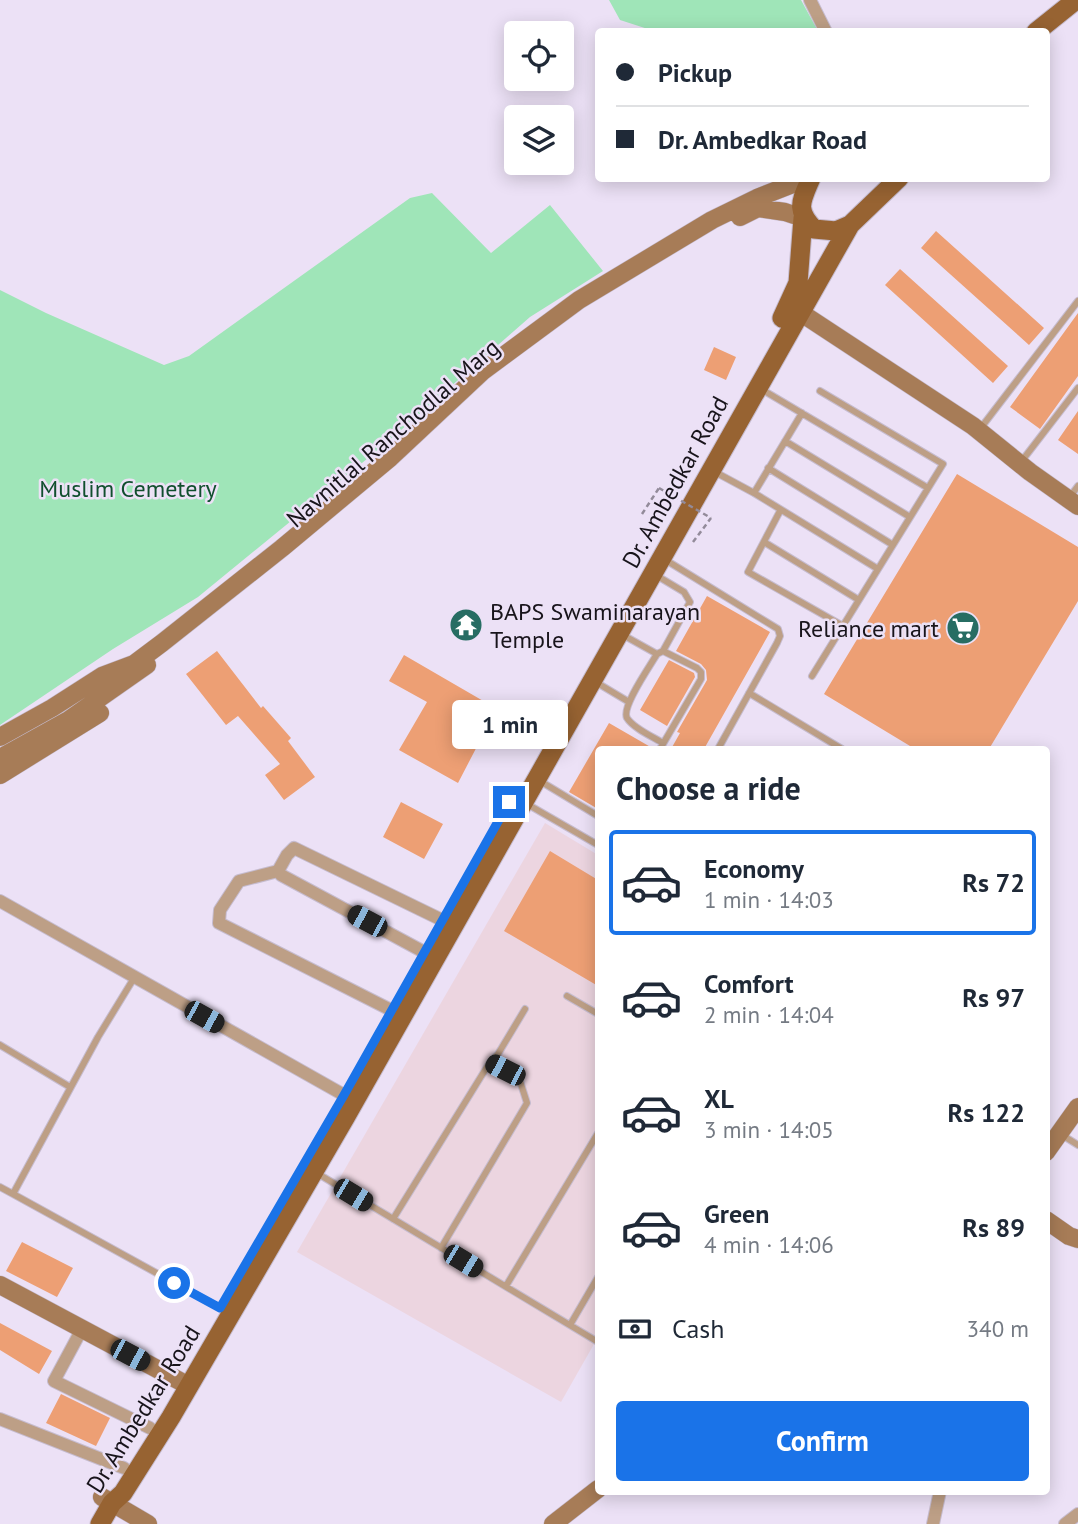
<!DOCTYPE html>
<html lang="en">
<head>
<meta charset="utf-8">
<style>
	body { margin:0; font-family:"PT Sans",sans-serif; background:#f6f6f7; color:#1f2937; height:100vh; display:flex; flex-direction:column; font-size:26px; white-space:nowrap }
	* { box-sizing:border-box; margin:0 }
	p { font-size:23px; color:#747a83 }
	.icon { flex:none; width:38px; height:38px; fill:none; stroke:currentColor; stroke-width:2; stroke-linecap:round; stroke-linejoin:round }
	.map { position:relative; flex:1; overflow:hidden }
	.side { position:absolute; left:595px; top:746px; width:455px; height:749px; display:flex; flex-direction:column; background:#fff; border-radius:7px; box-shadow:0 4px 18px #0003 }
	.side>* { flex:none }
	.banner { position:absolute; left:595px; top:28px; width:455px; height:154px; border-radius:7px; box-shadow:0 4px 18px #0003; display:grid; align-content:center; height:154px; padding:0 21px; background:#fff }
	.fabs { position:absolute; left:504px; top:21px; display:grid; gap:14px }
	.fabs a { display:grid; place-items:center; width:70px; height:70px; border-radius:7px; background:#fff; box-shadow:0 4px 18px #0003; font-size:35px }
	.end { position:absolute; width:32px; height:32px; margin:-16px; border:9px solid #1a73e8; background:#fff; box-shadow:0 0 0 4px #fff }
	.from { border-radius:50% }
	.bubble { position:absolute; height:49px; border-radius:7px; background:#fff; box-shadow:0 4px 18px #0003; font-size:23px; font-weight:800; line-height:49px; text-align:center }
	.car { position:absolute; width:21px; height:42px; margin:-21px -10px; border-radius:9px; box-shadow:0 0 5px 2px #0007; background:linear-gradient(#222 24%,#8ab4d8 0 40%,#222 0 76%,#8ab4d8 0 86%,#222 0) }
	.banner b { display:flex; align-items:center; gap:24px; height:66px; font-size:26px }
	.banner b+b { border-top:2px solid #e0e1e3 }
	.banner i { width:18px; height:18px; background:#1f2937 }
	ul { padding:0; list-style:none }
	li { display:flex; align-items:center; gap:21px; height:105px; margin:0 14px 10px; padding:0 7px; border:4px solid transparent; border-radius:7px }
	li div { flex:1 }
	li b { display:block; font-size:26px }
	li em { font-style:normal; font-weight:800 }
	li.active { border-color:#1a73e8 }
	li>.icon { width:63px; height:63px; stroke-width:1.5 }
	h2 { padding:0 21px; font-size:32px; line-height:84px }
	.pay { display:flex; align-items:center; gap:18px; height:77px; padding:0 21px; font-size:26px }
	.pay p { margin-inline-start:auto }
	.action { display:flex; gap:14px; margin-top:auto; padding:14px 21px }
	.action a { flex:1; height:80px; border-radius:7px; background:#1a73e8; color:#fff; font-size:28px; font-weight:800; line-height:80px; text-align:center }
	.map>svg:first-child { display:block }
</style>
</head>
<body>
<div class="map">
<svg width="1078" height="1524" viewBox="0 0 1078 1524">
	<rect width="100%" height="100%" fill="#ece1f6"/>
	<path fill="#ecd5e0" d="M545,823L598,855V1337L561,1402L297,1252Z"/>
	<path fill="#9fe5b8" d="M609,0H801L818,31H654L620,20Z
		M432,193L491,253L550,205L603,271L530,317L384,445L198,597L113,649L0,725V290L46,313L164,365L189,356L410,198Z"/>
	<path fill="#ed9f74" d="M936,231L1044,328L1029,345L921,248Z
		M900,269L1008,366L993,383L885,285Z
		M1078,313V376L1040,429L1010,407Z
		M714,347L736,357L726,380L704,370Z
		M1078,411V454L1058,440Z
		M957,474L1078,547V601L989,749H915L824,694Z
		M707,596L770,632L704,749H671L680,733L677,732L707,680L706,670L701,664L676,651Z
		M217,651L261,708L263,706L291,738L288,741L315,777L284,800L265,775L280,764L238,716L226,725L186,674Z
		M404,655L511,717L497,740L484,733L458,783L399,750L427,702L389,681Z
		M669,660L694,673L695,677L667,726L640,710Z
		M609,723L654,749H598V809L569,792Z
		M401,802L443,824L424,859L383,837Z
		M550,851L598,880V986L504,931Z
		M22,1242L73,1268L57,1297L6,1271Z
		M0,1323L52,1351L39,1374L0,1350Z
		M61,1394L110,1418L96,1446L46,1423Z"/>
	<g fill="none" stroke-linecap="round" stroke-linejoin="round">
		<defs>
			<path id="lane" d="M761,389L928,488
				M980,429L1078,301
				M785,441L910,517
				M1021,462L1078,388
				M768,468L893,545
				M715,472L754,493L878,569
				M754,493L802,413
				M1069,498L1078,486
				M780,511L748,572L843,626
				M764,542L859,600
				M664,559L778,629L780,636L777,643L718,749
				M654,574L684,592L690,602L663,651
				M623,635L657,654
				M812,676L943,464L820,391
				M594,681L629,702
				M749,693L842,749
				M660,749L701,679V672L697,668L663,651L657,654C650,666 621,707 627,718C633,728 653,737 663,743
				M540,781L598,816
				M527,804L598,845
				M134,978L98,1037L13,1194L220,1308
				M567,996L598,1014
				M0,1045L70,1087
				M490,1062L498,1054L525,1009
				M1062,1135L1078,1145
				M315,1172L598,1342
				M0,1187L13,1194
				M393,1219L490,1062L519,1078L527,1103L441,1248
				M506,1286L598,1133
				M570,1325L598,1277"/>
			<path id="street" d="M810,0L826,32
				M278,871L239,881L220,910L219,923L391,1010
				M0,901L344,1095
				M424,952L281,875L278,871L287,855L294,848L442,920
				M82,1329L54,1381L150,1428
				M0,1419L124,1468
				M933,1524L940,1491
				M1065,1524L1078,1514"/>
			<path id="secondary" d="M740,217L758,208L785,212L803,218
				M789,305L973,426L1030,472L1078,506
				M0,737L52,708L102,676L134,664L162,643L282,548L390,458L483,371L579,300L712,220L757,198L808,178
				M0,758L67,721L147,665
				M0,775L100,713
				M1046,1152L1078,1107
				M1046,1220L1069,1236L1078,1239
				M0,1285L189,1386
				M102,1497L148,1524
				M553,1524L598,1489"/>
			<path id="primary" d="M1036,32L1076,0
				M811,178C801,202 795,209 814,229L836,231L850,225L899,178
				M782,318L798,283L803,218
				M100,1524L112,1503L123,1493L171,1417L345,1118L850,225"/>
		</defs>
		<use href="#lane" stroke="#c6bccf" stroke-width="8"/>
		<use href="#street" stroke="#c6bccf" stroke-width="14"/>
		<use href="#secondary" stroke="#c6bccf" stroke-width="19"/>
		<use href="#primary" stroke="#c6bccf" stroke-width="21"/>
		<path stroke="#938b9a" stroke-width="2.5" stroke-dasharray="5 3.5" stroke-linecap="butt" d="M642,514L659,488
			M693,542L711,518"/>
		<use href="#lane" stroke="#bd9f86" stroke-width="6"/>
		<use href="#street" stroke="#bd9f86" stroke-width="12"/>
		<use href="#secondary" stroke="#a77c57" stroke-width="18"/>
		<use href="#primary" stroke="#976332" stroke-width="19"/>
		<path stroke="#938b9a" stroke-width="2.5" stroke-dasharray="5 3.5" stroke-linecap="butt" d="M659,488L711,518"/>
	</g>
	<g fill="none" stroke-linecap="round" stroke-linejoin="round">
		<path stroke="#1a73e8" stroke-width="9" d="M174,1283L220,1308L344,1095L509,802"/>
	</g>
	<defs>
		<symbol id="temple-disc" viewBox="-11 -11 22 22"><circle r="9.5" fill="#276d63" stroke="#ece1f6"/><path d="M0-6L5-2H3V0L6.5 2.5H4V6H1.5V3h-3V6H-4V2.5H-6.5L-3 0V-2H-5Z" fill="#fff"/></symbol>
		<symbol id="supermarket-disc" viewBox="-11 -11 22 22"><circle r="9.5" fill="#276d63" stroke="#ece1f6"/><path d="M-6-5.5h2.5l.6 2H6L4.5 2H-2.5L-4.4-4H-6ZM-1.5 3.2a1.3 1.3 0 1 0 .1 0ZM3 3.2a1.3 1.3 0 1 0 .1 0Z" fill="#fff"/></symbol>
	</defs>
	<g fill-rule="evenodd">
		<use href="#temple-disc" x="447" y="606" width="38" height="38"/>
		<use href="#supermarket-disc" x="944" y="609" width="38" height="38"/>
	</g>
	<g text-anchor="middle" dominant-baseline="central" stroke-width="5" stroke-linejoin="round" paint-order="stroke">
		<g font-size="24" fill="#18141b" stroke="#ece1f6">
			<text transform="translate(393 433) rotate(-41)">Navnitlal Ranchodlal Marg</text>
			<text transform="translate(675 482) rotate(-61)">Dr. Ambedkar Road</text>
			<text transform="translate(143 1409) rotate(-58)">Dr. Ambedkar Road</text>
		</g>
		<g font-size="24" fill="#104f2e" stroke="#ece1f6">
			<text x="128" y="488">Muslim Cemetery</text>
		</g>
		<g font-size="24" fill="#18141b" stroke="#ece1f6" text-anchor="start">
			<text x="490" y="611">BAPS Swaminarayan<tspan x="490" dy="28">Temple</tspan></text>
			<text x="939" y="628" text-anchor="end">Reliance mart</text>
		</g>
	</g>
</svg>
<div class="fabs">
<a><svg class="icon" aria-label="locate" viewBox="0 0 24 24"><circle cx="12" cy="12" r="6"/><path d="M12 2v4M12 18v4M2 12h4M18 12h4"/></svg></a>
<a><svg class="icon" aria-label="layers" viewBox="0 0 24 24"><path d="M12 4l9 5-9 5-9-5zM3 14l9 5 9-5"/></svg></a>
</div>
<i class="end from" style="left:174px;top:1283px"></i>
<i class="end" style="left:509px;top:802px"></i>
<div class="bubble" style="left:452px;top:700px;width:116px">1 min</div>
<i class="car" style="left:367px;top:921px;rotate:298deg"></i>
<i class="car" style="left:204px;top:1017px;rotate:119deg"></i>
<i class="car" style="left:505px;top:1070px;rotate:297deg"></i>
<i class="car" style="left:353px;top:1195px;rotate:121deg"></i>
<i class="car" style="left:463px;top:1261px;rotate:121deg"></i>
<i class="car" style="left:130px;top:1355px;rotate:118deg"></i>
<div class="banner">
<b><i class="from"></i>Pickup</b>
<b><i></i>Dr. Ambedkar Road</b>
</div>
<section class="side">
<h2>Choose a ride</h2>
<ul>
<li class="active"><svg class="icon" aria-label="car" viewBox="0 0 24 24"><path d="M5 17H2v-5l4-1 3-4h7l3 4 3 1v5h-3M9 17h6M6 11h13"/><circle cx="7" cy="17" r="2"/><circle cx="17" cy="17" r="2"/></svg><div><b>Economy</b><p>1 min · 14:03</p></div><em>Rs 72</em></li>
<li><svg class="icon" aria-label="car" viewBox="0 0 24 24"><path d="M5 17H2v-5l4-1 3-4h7l3 4 3 1v5h-3M9 17h6M6 11h13"/><circle cx="7" cy="17" r="2"/><circle cx="17" cy="17" r="2"/></svg><div><b>Comfort</b><p>2 min · 14:04</p></div><em>Rs 97</em></li>
<li><svg class="icon" aria-label="car" viewBox="0 0 24 24"><path d="M5 17H2v-5l4-1 3-4h7l3 4 3 1v5h-3M9 17h6M6 11h13"/><circle cx="7" cy="17" r="2"/><circle cx="17" cy="17" r="2"/></svg><div><b>XL</b><p>3 min · 14:05</p></div><em>Rs 122</em></li>
<li><svg class="icon" aria-label="car" viewBox="0 0 24 24"><path d="M5 17H2v-5l4-1 3-4h7l3 4 3 1v5h-3M9 17h6M6 11h13"/><circle cx="7" cy="17" r="2"/><circle cx="17" cy="17" r="2"/></svg><div><b>Green</b><p>4 min · 14:06</p></div><em>Rs 89</em></li>
</ul>
<div class="pay"><svg class="icon" aria-label="cash" viewBox="0 0 24 24"><path d="M3 7h18v10H3z"/><circle cx="12" cy="12" r="2"/></svg>Cash<p>340 m</p></div>
<div class="action"><a>Confirm</a></div>
</section>
</div>
</body>
</html>
